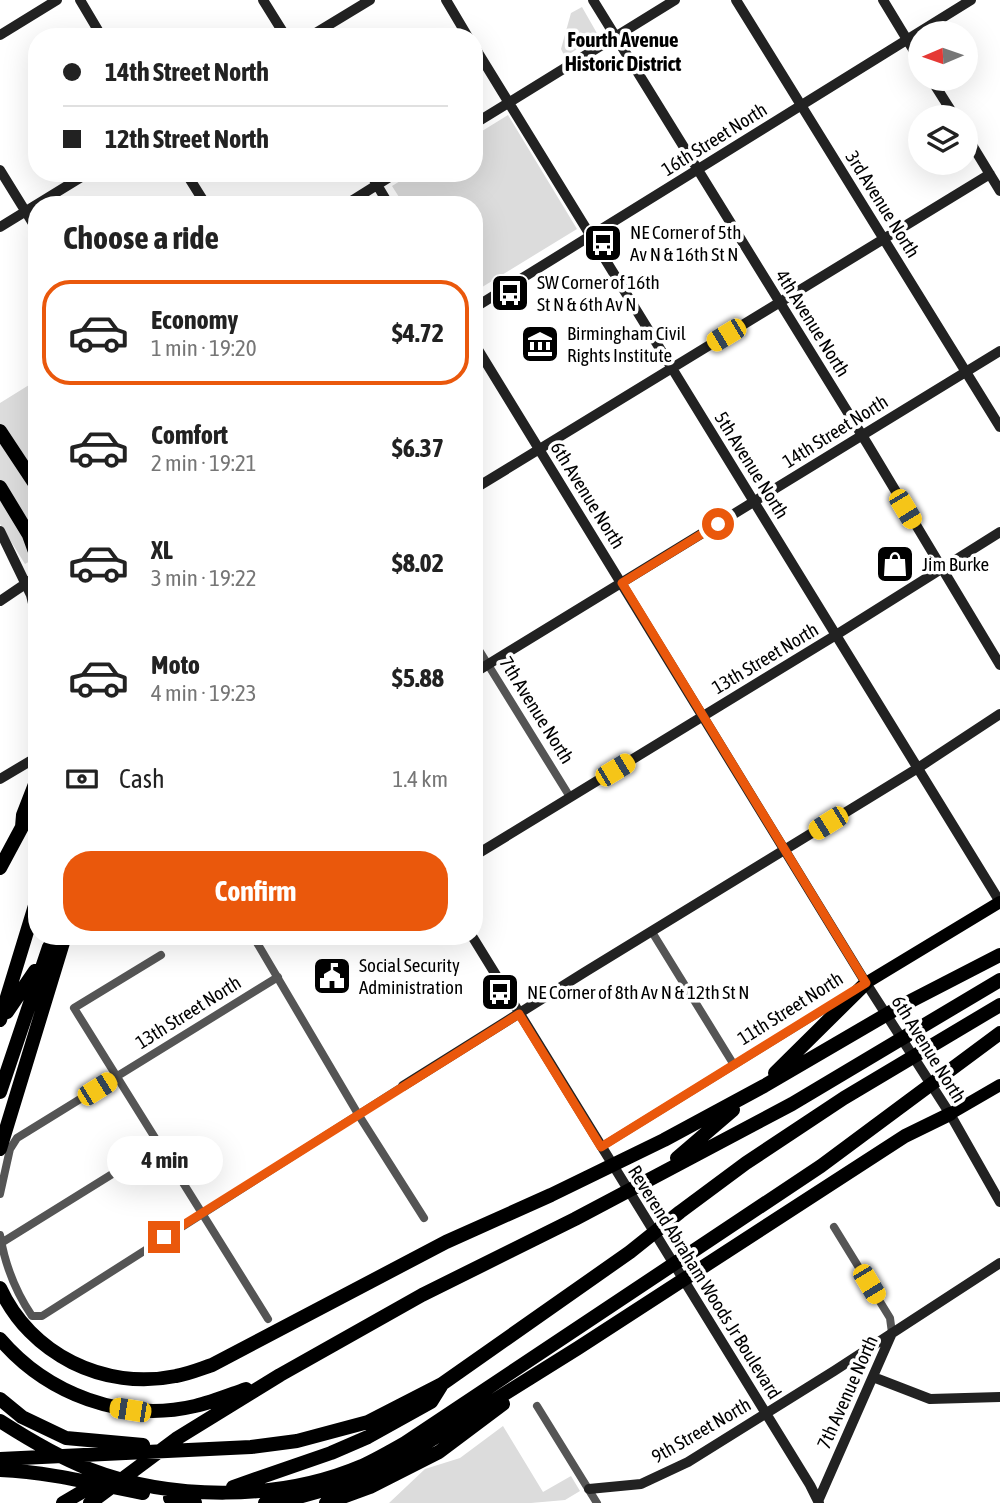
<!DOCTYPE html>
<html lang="en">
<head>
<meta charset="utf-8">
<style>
	body { margin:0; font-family:"Asap Condensed",sans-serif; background:#f6f6f6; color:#222; height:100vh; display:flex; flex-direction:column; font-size:26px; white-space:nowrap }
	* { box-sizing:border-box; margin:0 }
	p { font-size:23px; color:#767676 }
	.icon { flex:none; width:38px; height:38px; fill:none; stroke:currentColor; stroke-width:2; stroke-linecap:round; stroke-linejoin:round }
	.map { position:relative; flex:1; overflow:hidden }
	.details { position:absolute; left:28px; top:196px; width:455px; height:749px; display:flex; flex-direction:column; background:#fff; border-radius:28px; box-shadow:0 7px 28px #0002 }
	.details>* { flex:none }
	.banner { position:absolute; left:28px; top:28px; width:455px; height:154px; border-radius:28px; box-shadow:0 7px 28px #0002; display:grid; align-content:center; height:154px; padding:0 35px; background:#fff }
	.needle { width:46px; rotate:268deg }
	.fabs { position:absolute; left:908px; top:21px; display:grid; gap:14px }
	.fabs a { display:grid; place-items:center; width:70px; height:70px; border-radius:50%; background:#fff; box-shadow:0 7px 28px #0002; font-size:35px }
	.end { position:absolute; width:32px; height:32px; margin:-16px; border:9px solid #ea580c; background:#fff; box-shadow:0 0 0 4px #fff }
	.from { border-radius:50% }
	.bubble { position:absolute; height:49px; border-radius:24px; background:#fff; box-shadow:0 7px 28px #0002; font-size:23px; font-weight:700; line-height:49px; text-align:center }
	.car { position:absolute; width:21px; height:42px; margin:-21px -10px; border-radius:9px; box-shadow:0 0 5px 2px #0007; background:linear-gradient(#f5c518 24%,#345 0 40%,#f5c518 0 76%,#345 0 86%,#f5c518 0) }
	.banner b { display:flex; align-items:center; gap:24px; height:66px; font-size:26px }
	.banner b+b { border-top:2px solid #e0e0e0 }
	.banner i { width:18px; height:18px; background:#222 }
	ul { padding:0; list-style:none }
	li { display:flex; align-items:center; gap:21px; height:105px; margin:0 14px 10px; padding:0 21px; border:4px solid transparent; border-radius:28px }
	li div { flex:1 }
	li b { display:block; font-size:26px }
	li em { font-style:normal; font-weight:700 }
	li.selected { border-color:#ea580c }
	li>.icon { width:63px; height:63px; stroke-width:1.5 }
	h2 { padding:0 35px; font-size:32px; line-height:84px }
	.pay { display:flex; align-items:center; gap:18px; height:77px; padding:0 35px; font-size:26px }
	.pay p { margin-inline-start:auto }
	.primary-button { display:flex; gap:14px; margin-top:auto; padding:14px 35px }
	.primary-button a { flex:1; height:80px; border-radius:28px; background:#ea580c; color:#fff; font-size:28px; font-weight:700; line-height:80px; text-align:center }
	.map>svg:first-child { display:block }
</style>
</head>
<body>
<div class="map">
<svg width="1000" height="1503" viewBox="0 0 1000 1503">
	<rect width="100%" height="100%" fill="#fff"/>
	<path fill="#dcdcdc" d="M582,7L598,35L565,57L561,49L571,13Z
		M508,115L577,229L474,292V205H404L392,186L413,173H474V136Z
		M29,385L37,397L31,421L37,475V557L25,564L0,524V403Z
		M503,1426L543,1492L571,1476L580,1491L565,1500L531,1503H389L425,1469L460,1458Z"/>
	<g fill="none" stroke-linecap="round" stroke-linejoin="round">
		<path stroke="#555" stroke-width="8" d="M474,642L570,797
			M652,932L734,1065
			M253,936L358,1114L424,1218
			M161,955L74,1008L268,1319
			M601,1147L846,996
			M0,1194L10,1149L17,1138L278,977
			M834,1227L890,1318L892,1333
			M0,1235C5,1265 15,1291 32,1316H42L403,1086
			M1,1243L159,1145
			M537,1406L597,1503"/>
		<path stroke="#222" stroke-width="10" d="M80,0L102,37
			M263,0L286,37
			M446,0L468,37
			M593,0L868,445L1000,665
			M736,0L1000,427
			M883,0L920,61
			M0,35L57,0
			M309,37L370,0
			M474,46L1000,902
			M931,79L955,117
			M474,124L675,0
			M966,135L1000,191
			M0,170L37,230
			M186,173L206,205
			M370,173L389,205
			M345,205L396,173
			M0,227L88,173
			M474,308L971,0
			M474,343L866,983L950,1114L1000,1202
			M474,489L990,174
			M0,531L31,595L37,620
			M0,601L37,576
			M474,673L1000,351
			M0,779L37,757
			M474,856L836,635L1000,532
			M472,936L810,1485L819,1503
			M403,1086L585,972L918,768L1000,714
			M873,1377L930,1399L1000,1397
			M589,1489L641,1484L688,1462L834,1371L1000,1263
			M819,1499L892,1333"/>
		<path stroke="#000" stroke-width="12" d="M866,983L1000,902
			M950,1114L1000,1085"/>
		<path stroke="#000" stroke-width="14" d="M0,431L37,487
			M0,487L29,535L37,557
			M0,868L22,827L23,815L37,779
			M7,1012L35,971
			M0,1020L37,899
			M775,1073L866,983
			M0,1092L49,947
			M0,1149L65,936
			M677,1158L733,1110
			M0,1288C30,1354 104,1391 176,1376C188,1374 200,1369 212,1365L446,1242L551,1195L664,1140L764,1086L901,1006L1000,955
			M0,1339C47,1394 123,1423 195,1406C212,1402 229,1395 246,1389
			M0,1399L22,1417L66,1438L143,1445
			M0,1421C28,1439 58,1457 89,1469C172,1501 280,1501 362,1466C377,1459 391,1451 405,1443L821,1166L1000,1033
			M0,1459L251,1447L297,1441L368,1422L442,1384L630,1252L680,1212L746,1163L844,1098L1000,1005
			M0,1470C49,1472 96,1484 143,1493
			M233,1487L331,1453L368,1437L431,1402L441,1386
			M170,1498L195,1503
			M63,1503L97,1483
			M90,1503L176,1439L280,1375L422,1295L575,1219L792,1104L1000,980
			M265,1503L295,1498L338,1486L407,1455L578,1348L905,1136L950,1114
			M326,1503L370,1487L439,1452L503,1404"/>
	</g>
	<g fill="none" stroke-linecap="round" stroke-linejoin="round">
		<path stroke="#ea580c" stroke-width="9" d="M164,1237L519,1014L601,1147L866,983L622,583L718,524"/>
	</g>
	<defs>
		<symbol id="bus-square" viewBox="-11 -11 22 22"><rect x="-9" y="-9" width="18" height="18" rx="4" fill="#000" stroke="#fff"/><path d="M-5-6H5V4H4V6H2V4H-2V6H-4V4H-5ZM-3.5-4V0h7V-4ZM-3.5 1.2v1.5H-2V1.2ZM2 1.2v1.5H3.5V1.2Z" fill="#fff"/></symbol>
		<symbol id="museum-square" viewBox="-11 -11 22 22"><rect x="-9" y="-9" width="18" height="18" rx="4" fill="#000" stroke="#fff"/><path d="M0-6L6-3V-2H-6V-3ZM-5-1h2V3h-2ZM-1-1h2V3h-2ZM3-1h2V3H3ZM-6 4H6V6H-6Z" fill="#fff"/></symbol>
		<symbol id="shop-square" viewBox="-11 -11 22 22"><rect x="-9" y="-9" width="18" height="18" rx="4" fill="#000" stroke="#fff"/><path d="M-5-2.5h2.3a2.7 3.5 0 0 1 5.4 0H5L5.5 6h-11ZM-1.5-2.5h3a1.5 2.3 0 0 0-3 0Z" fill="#fff"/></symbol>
		<symbol id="civic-square" viewBox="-11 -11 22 22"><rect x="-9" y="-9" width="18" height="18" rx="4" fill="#000" stroke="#fff"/><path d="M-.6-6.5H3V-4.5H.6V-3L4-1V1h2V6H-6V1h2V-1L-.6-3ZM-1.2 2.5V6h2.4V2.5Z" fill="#fff"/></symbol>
	</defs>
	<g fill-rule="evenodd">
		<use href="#bus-square" x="581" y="221" width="44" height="44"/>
		<use href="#bus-square" x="488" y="271" width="44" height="44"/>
		<use href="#museum-square" x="518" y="322" width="44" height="44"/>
		<use href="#shop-square" x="873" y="542" width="44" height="44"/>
		<use href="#civic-square" x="310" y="954" width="44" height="44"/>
		<use href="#bus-square" x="478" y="970" width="44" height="44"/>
	</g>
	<g text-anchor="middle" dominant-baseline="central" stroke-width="7" stroke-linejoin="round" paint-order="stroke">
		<g font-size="19" fill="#000" stroke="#fff">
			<text transform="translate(714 139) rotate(-32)">16th Street North</text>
			<text transform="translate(883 204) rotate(58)">3rd Avenue North</text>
			<text transform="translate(813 323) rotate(58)">4th Avenue North</text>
			<text transform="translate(835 431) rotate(-32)">14th Street North</text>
			<text transform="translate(752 465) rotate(58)">5th Avenue North</text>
			<text transform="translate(588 495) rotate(58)">6th Avenue North</text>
			<text transform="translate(765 658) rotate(-31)">13th Street North</text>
			<text transform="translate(537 710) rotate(58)">7th Avenue North</text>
			<text transform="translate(790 1008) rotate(-32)">11th Street North</text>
			<text transform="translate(188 1012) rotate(-32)">13th Street North</text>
			<text transform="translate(929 1049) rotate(58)">6th Avenue North</text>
			<text transform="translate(705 1282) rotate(58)">Reverend Abraham Woods Jr Boulevard</text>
			<text transform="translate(847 1392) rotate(-66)">7th Avenue North</text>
			<text transform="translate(701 1430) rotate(-30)">9th Street North</text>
		</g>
		<g font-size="19" fill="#000" stroke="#fff" text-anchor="start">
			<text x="630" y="232">NE Corner of 5th<tspan x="630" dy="22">Av N &amp; 16th St N</tspan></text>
			<text x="537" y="282">SW Corner of 16th<tspan x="537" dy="22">St N &amp; 6th Av N</tspan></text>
			<text x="567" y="333">Birmingham Civil<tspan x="567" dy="22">Rights Institute</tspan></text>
			<text x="922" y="564">Jim Burke</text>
			<text x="359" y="965">Social Security<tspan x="359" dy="22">Administration</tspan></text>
			<text x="527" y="992">NE Corner of 8th Av N &amp; 12th St N</text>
		</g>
		<g font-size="21" font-weight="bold" fill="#000" stroke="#fff">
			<text x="623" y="39">Fourth Avenue<tspan x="623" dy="24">Historic District</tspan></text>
		</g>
	</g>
</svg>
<div class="fabs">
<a><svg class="needle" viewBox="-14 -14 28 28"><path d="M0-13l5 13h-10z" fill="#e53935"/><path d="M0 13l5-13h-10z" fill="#767676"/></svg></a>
<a><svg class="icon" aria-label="layers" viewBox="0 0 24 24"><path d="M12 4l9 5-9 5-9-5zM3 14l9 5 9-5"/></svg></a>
</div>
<i class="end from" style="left:718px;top:524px"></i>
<i class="end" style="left:164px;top:1237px"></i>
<div class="bubble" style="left:107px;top:1136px;width:116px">4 min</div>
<i class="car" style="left:726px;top:335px;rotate:239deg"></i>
<i class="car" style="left:905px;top:509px;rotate:149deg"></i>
<i class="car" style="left:615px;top:770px;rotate:59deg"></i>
<i class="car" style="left:828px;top:823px;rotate:238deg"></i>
<i class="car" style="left:97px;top:1089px;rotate:58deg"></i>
<i class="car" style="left:869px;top:1284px;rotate:149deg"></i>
<i class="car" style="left:130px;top:1410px;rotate:279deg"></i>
<div class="banner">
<b><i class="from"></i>14th Street North</b>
<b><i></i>12th Street North</b>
</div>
<section class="details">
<h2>Choose a ride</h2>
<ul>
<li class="selected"><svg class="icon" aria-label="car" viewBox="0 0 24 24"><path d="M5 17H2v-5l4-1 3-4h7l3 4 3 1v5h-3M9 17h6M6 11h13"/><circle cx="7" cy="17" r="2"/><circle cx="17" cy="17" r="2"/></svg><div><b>Economy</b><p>1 min · 19:20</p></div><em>$4.72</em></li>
<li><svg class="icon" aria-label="car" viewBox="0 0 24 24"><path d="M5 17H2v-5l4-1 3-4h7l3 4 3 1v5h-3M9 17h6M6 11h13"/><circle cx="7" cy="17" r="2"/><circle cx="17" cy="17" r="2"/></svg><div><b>Comfort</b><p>2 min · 19:21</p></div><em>$6.37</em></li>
<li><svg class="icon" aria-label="car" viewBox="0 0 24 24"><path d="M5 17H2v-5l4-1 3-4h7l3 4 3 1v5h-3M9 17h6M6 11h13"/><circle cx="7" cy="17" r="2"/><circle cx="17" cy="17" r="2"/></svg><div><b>XL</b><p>3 min · 19:22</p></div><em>$8.02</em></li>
<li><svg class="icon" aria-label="car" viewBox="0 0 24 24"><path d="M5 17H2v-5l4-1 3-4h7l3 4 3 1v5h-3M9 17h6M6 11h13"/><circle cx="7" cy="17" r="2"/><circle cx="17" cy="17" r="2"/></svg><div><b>Moto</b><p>4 min · 19:23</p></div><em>$5.88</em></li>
</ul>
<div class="pay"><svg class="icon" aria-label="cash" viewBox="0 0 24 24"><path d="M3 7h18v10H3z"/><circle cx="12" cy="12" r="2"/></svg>Cash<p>1.4 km</p></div>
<div class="primary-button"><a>Confirm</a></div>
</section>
</div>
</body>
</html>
